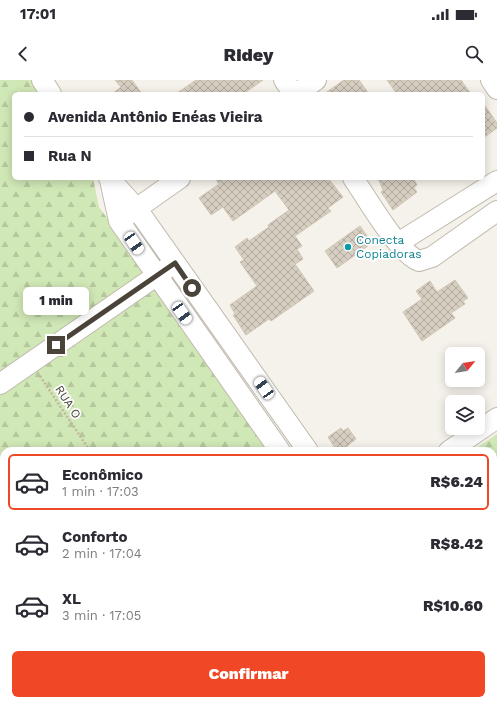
<!DOCTYPE html>
<html lang="pt">
<head>
<meta charset="utf-8">
<style>
	body { margin:0; font-family:"Work Sans",sans-serif; background:#f2f2f3; color:#2b2b33; height:100vh; display:flex; flex-direction:column; font-size:15px; white-space:nowrap }
	* { box-sizing:border-box; margin:0 }
	p { font-size:13px; color:#7c7c81 }
	.icon { flex:none; width:22px; height:22px; fill:none; stroke:currentColor; stroke-width:2; stroke-linecap:round; stroke-linejoin:round }
	.map { position:relative; flex:1; overflow:hidden }
	.drawer { position:absolute; left:0px; top:367px; width:497px; height:258px; display:flex; flex-direction:column; background:#fff; border-radius:12px 12px 0 0; box-shadow:0 2px 10px #0003 }
	.drawer>* { flex:none }
	.top-card { position:absolute; left:12px; top:12px; width:473px; height:88px; border-radius:6px; box-shadow:0 2px 10px #0003; display:grid; align-content:center; height:88px; padding:0 12px; background:#fff }
	.needle { width:26px; rotate:60deg }
	.controls { position:absolute; left:445px; top:267px; display:grid; gap:8px }
	.controls a { display:grid; place-items:center; width:40px; height:40px; border-radius:6px; background:#fff; box-shadow:0 2px 10px #0003; font-size:20px }
	.end { position:absolute; width:18px; height:18px; margin:-9px; border:5px solid #494339; background:#fff; box-shadow:0 0 0 2px #fff }
	.from { border-radius:50% }
	.bubble { position:absolute; height:28px; border-radius:6px; background:#fff; box-shadow:0 2px 10px #0003; font-size:13px; font-weight:800; line-height:28px; text-align:center }
	.car { position:absolute; width:12px; height:24px; margin:-12px -6px; border-radius:5px; box-shadow:0 0 3px 1px #0007; background:linear-gradient(#fff 24%,#345 0 40%,#fff 0 76%,#345 0 86%,#fff 0) }
	.top-card b { display:flex; align-items:center; gap:14px; height:38px; font-size:15px }
	.top-card b+b { border-top:1px solid #e1e1e2 }
	.top-card i { width:10px; height:10px; background:#2b2b33 }
	ul { padding:7px 0 0; list-style:none }
	li { display:flex; align-items:center; gap:12px; height:56px; margin:0 8px 6px; padding:0 4px; border:2px solid transparent; border-radius:6px }
	li div { flex:1 }
	li b { display:block; font-size:15px }
	li em { font-style:normal; font-weight:800 }
	li.current { border-color:#f04726 }
	li>.icon { width:36px; height:36px; stroke-width:1.5 }
	.action { display:flex; gap:8px; margin-top:auto; padding:8px 12px }
	.action a { flex:1; height:46px; border-radius:6px; background:#f04726; color:#fff; font-size:16px; font-weight:800; line-height:46px; text-align:center }
	.status { display:flex; justify-content:space-between; align-items:center; height:28px; padding:0 20px; background:#fff; direction:ltr }
	.status svg { height:11px; fill:currentColor }
	header { display:flex; justify-content:space-between; align-items:center; height:52px; padding:0 12px; background:#fff; font-size:18px; font-weight:800 }
	.map>svg:first-child { display:block }
</style>
</head>
<body>
<div class="status"><b>17:01</b><svg viewBox="0 0 49 12"><path d="M0 12V9h3v3zM5 12V6h3v6zM10 12V3h3v9zM15 12V0h3v12zM26 1h20v11H26zM47 4h2v5h-2z"/></svg></div>
<header><svg class="icon" aria-label="back" viewBox="0 0 24 24"><path d="M15 5l-7 7 7 7"/></svg>Ridey<svg class="icon" aria-label="search" viewBox="0 0 24 24"><circle cx="10" cy="10" r="6"/><path d="M15 15l6 6"/></svg></header>
<div class="map">
<svg width="497" height="625" viewBox="0 0 497 625">
	<defs>
		<pattern id="forest-firs" width="22" height="20" patternUnits="userSpaceOnUse"><rect width="22" height="20" fill="#d0e7b6"/><path d="M5 1l3.5 6h-7zM16 11l3.5 6h-7z" fill="#b4c79d"/></pattern>
		<pattern id="building-cross-hatch" width="8" height="8" patternUnits="userSpaceOnUse"><rect width="8" height="8" fill="#d6cec1"/><path d="M0 0l8 8M0 8l8-8" fill="none" stroke="#b0a99e"/></pattern>
	</defs>
	<rect width="100%" height="100%" fill="#f5f2eb"/>
	<path fill="url(#forest-firs)" d="M0,0H30L40,14H14V98H93L99,127L274,371H4V621H450L453,625H0Z
		M497,354V594L493,589V371H472Z"/>
	<path fill="url(#building-cross-hatch)" stroke="#d1c6b4" d="M115,0H132L142,14H112L121,7Z
		M196,0H263L243,14H176Z
		M344,0H359L369,14H324Z
		M387,0H461L471,14H397Z
		M483,23L497,43V48L483,58Z
		M215,98H328L343,117L328,128L331,131L295,156L302,166L297,169L303,179L295,184L314,211L271,241L269,239L246,255L233,235L235,234L230,225L257,206L240,182L244,180L235,167L247,158L249,161L269,147L268,145L289,130L275,111L233,141L223,127L211,135L199,118L219,104Z
		M378,98H413L417,105L414,108L417,112L393,130L381,112L383,110Z
		M360,146L372,163L337,188L325,171Z
		M455,200L468,218L463,221L465,224L451,233L455,238L422,261L403,232L422,219L416,211L430,201L437,212Z
		M341,348L343,351L348,348L356,359L341,371H337L328,357Z"/>
	<g fill="none" stroke-linecap="round" stroke-linejoin="round">
		<defs>
			<path id="minor" d="M42,0L51,14
				M284,0L294,14
				M491,0L497,9
				M296,14L316,0
				M109,98L137,129L308,371
				M353,98C367,118 398,173 419,181L432,177L497,131
				M110,100L119,141L280,371
				M126,136L180,98
				M398,163L497,101
				M0,304L166,189
				M449,371L497,338
				M455,621L458,625
				M485,621L487,625
				M84,625L90,621"/>
		</defs>
		<use href="#minor" stroke="#c0baae" stroke-width="22"/>
		<path stroke="#c1b6a0" stroke-width="2.5" stroke-dasharray="2 2" stroke-linecap="butt" d="M40,296L90,371
			M0,501L4,498"/>
		<use href="#minor" stroke="#fff" stroke-width="20"/>
	</g>
	<g fill="none" stroke-linecap="round" stroke-linejoin="round">
		<path stroke="#494339" stroke-width="5" d="M56,265L175,183L192,208"/>
	</g>
	<circle fill="#0f9aa8" stroke="#fff" stroke-width="1.5" cx="348" cy="167" r="4"/>
	<g text-anchor="middle" dominant-baseline="central" stroke-width="3.5" stroke-linejoin="round" paint-order="stroke">
		<g font-size="12" fill="#0d838f" stroke="#fff" text-anchor="start">
			<text x="356" y="160">Conecta<tspan x="356" dy="14">Copiadoras</tspan></text>
		</g>
		<g font-size="12" fill="#494339" stroke="#fff">
			<text transform="translate(68 322) rotate(57)">RUA O</text>
		</g>
	</g>
</svg>
<div class="controls">
<a><svg class="needle" viewBox="-14 -14 28 28"><path d="M0-13l5 13h-10z" fill="#e53935"/><path d="M0 13l5-13h-10z" fill="#7c7c81"/></svg></a>
<a><svg class="icon" aria-label="layers" viewBox="0 0 24 24"><path d="M12 4l9 5-9 5-9-5zM3 14l9 5 9-5"/></svg></a>
</div>
<i class="end from" style="left:192px;top:208px"></i>
<i class="end" style="left:56px;top:265px"></i>
<div class="bubble" style="left:23px;top:207px;width:66px">1 min</div>
<i class="car" style="left:134px;top:163px;rotate:146deg"></i>
<i class="car" style="left:182px;top:233px;rotate:145deg"></i>
<i class="car" style="left:264px;top:308px;rotate:325deg"></i>
<div class="top-card">
<b><i class="from"></i>Avenida Antônio Enéas Vieira</b>
<b><i></i>Rua N</b>
</div>
<section class="drawer">
<ul>
<li class="current"><svg class="icon" aria-label="car" viewBox="0 0 24 24"><path d="M5 17H2v-5l4-1 3-4h7l3 4 3 1v5h-3M9 17h6M6 11h13"/><circle cx="7" cy="17" r="2"/><circle cx="17" cy="17" r="2"/></svg><div><b>Econômico</b><p>1 min · 17:03</p></div><em>R$6.24</em></li>
<li><svg class="icon" aria-label="car" viewBox="0 0 24 24"><path d="M5 17H2v-5l4-1 3-4h7l3 4 3 1v5h-3M9 17h6M6 11h13"/><circle cx="7" cy="17" r="2"/><circle cx="17" cy="17" r="2"/></svg><div><b>Conforto</b><p>2 min · 17:04</p></div><em>R$8.42</em></li>
<li><svg class="icon" aria-label="car" viewBox="0 0 24 24"><path d="M5 17H2v-5l4-1 3-4h7l3 4 3 1v5h-3M9 17h6M6 11h13"/><circle cx="7" cy="17" r="2"/><circle cx="17" cy="17" r="2"/></svg><div><b>XL</b><p>3 min · 17:05</p></div><em>R$10.60</em></li>
</ul>
<div class="action"><a>Confirmar</a></div>
</section>
</div>
</body>
</html>
